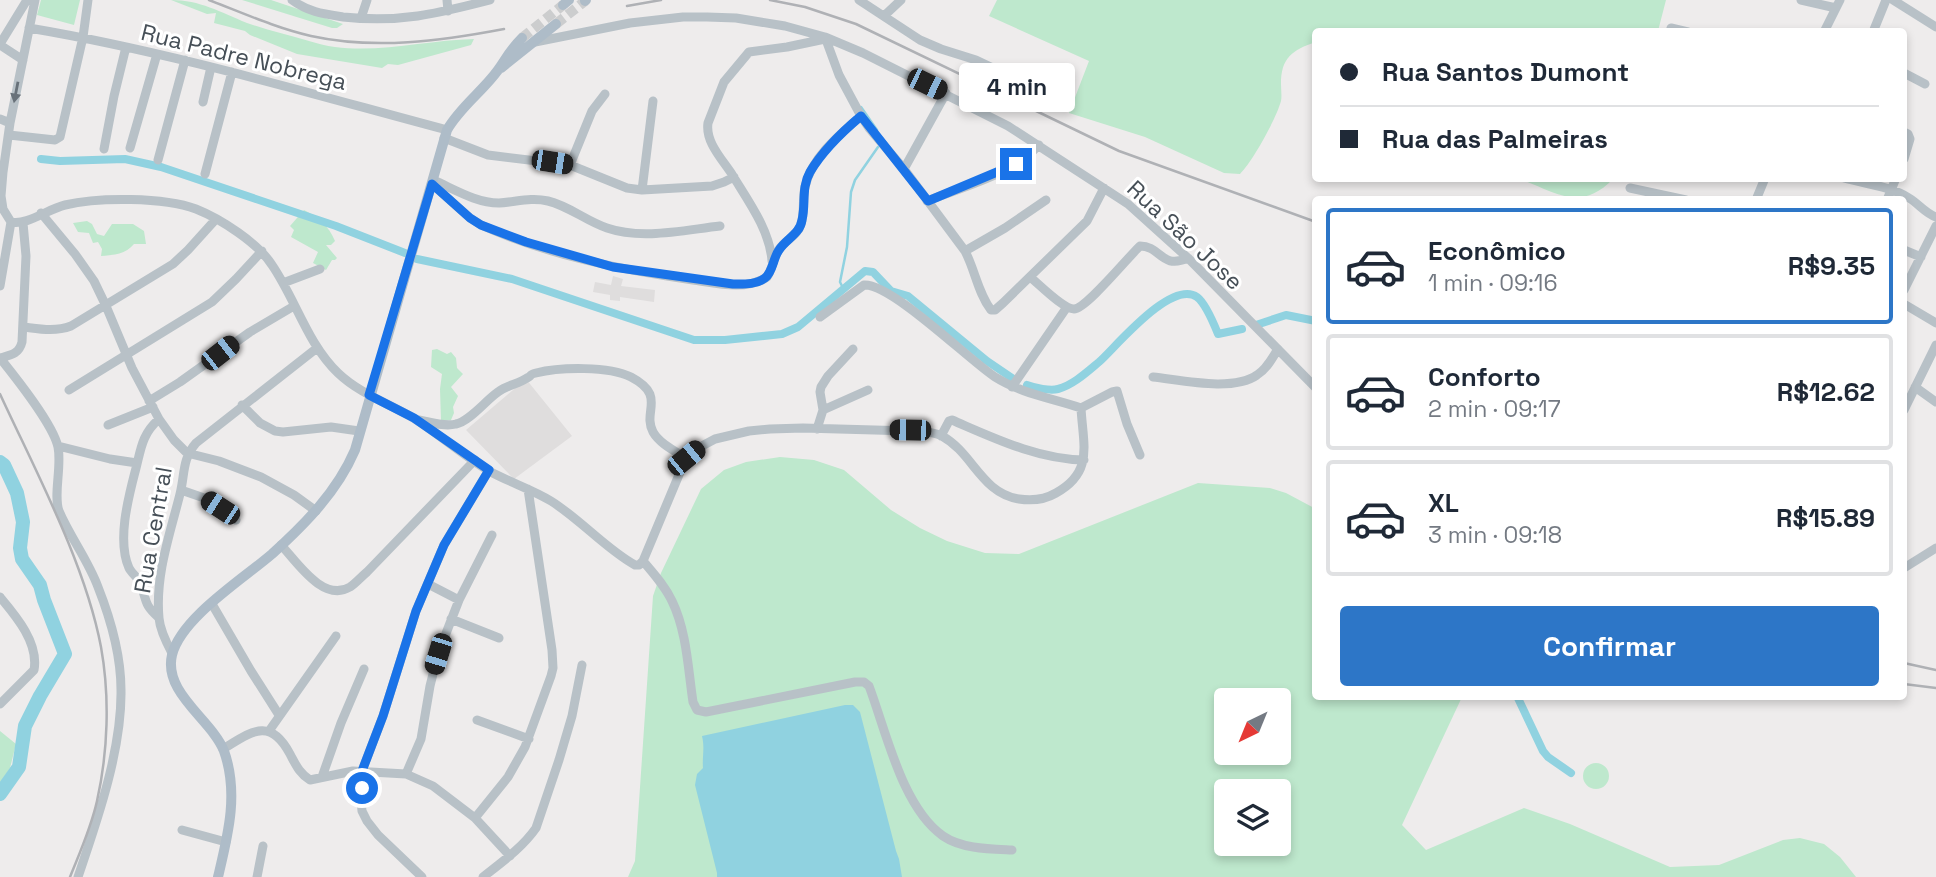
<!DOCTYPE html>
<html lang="pt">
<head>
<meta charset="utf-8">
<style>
	body { margin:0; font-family:"Space Grotesk",sans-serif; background:#f6f6f7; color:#1f2937; height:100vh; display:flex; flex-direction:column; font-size:26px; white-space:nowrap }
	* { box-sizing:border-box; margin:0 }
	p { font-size:23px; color:#747a83 }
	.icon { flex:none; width:38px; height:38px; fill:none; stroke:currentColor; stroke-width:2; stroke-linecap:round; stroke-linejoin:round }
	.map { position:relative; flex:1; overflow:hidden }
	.side { position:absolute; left:1312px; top:196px; width:595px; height:504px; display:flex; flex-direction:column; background:#fff; border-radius:7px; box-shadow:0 4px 10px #0003 }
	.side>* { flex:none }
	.guide { position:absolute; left:1312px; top:28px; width:595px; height:154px; border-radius:7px; box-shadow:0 4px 10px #0003; display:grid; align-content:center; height:154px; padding:0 28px; background:#fff }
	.needle { width:46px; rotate:223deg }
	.buttons { position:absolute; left:1214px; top:688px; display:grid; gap:14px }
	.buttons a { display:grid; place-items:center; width:77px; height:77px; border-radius:7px; background:#fff; box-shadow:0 4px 10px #0003; font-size:35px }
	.end { position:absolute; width:32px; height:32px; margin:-16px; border:9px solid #1a73e8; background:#fff; box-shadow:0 0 0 4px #fff }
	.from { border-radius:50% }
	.bubble { position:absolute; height:49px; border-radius:7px; background:#fff; box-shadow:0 4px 10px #0003; font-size:23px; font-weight:800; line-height:49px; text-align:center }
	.car { position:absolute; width:21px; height:42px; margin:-21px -10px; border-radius:9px; box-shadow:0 0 5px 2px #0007; background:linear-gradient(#222 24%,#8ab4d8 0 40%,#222 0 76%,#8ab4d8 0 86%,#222 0) }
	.guide b { display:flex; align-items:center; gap:24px; height:66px; font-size:26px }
	.guide b+b { border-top:2px solid #e0e1e3 }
	.guide i { width:18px; height:18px; background:#1f2937 }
	ul { padding:12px 0 0; list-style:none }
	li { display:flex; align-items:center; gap:21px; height:116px; margin:0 14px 10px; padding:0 14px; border:4px solid #e0e1e3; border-radius:7px }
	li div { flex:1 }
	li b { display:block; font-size:26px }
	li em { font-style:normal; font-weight:800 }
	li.on { border-color:#2d76c7 }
	li>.icon { width:63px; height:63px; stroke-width:1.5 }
	.action { display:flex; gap:14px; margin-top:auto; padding:14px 28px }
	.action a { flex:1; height:80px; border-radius:7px; background:#2d76c7; color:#fff; font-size:28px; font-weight:800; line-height:80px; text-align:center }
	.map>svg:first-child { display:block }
</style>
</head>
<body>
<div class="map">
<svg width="1936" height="877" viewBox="0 0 1936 877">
	<rect width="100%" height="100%" fill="#eeecec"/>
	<path fill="#dfdddd" d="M613,276L623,279L621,286L655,290L654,302L620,297V301L610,300V295L593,292L595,282L611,285Z
		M526,379L572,436L514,479L466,430Z"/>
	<path fill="#bee8cd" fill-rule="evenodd" d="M41,0H80L74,25L37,15Z
		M171,0C200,0 220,12 247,23C267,30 288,35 309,41C317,43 326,46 335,47C381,53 428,40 474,39L471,45L398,65L388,64L382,68L297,54L250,35L245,31L214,23L216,13L207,14Z
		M242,0H271L343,24L337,28H332Z
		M997,0H1666L1658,31L1316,32V42C1292,50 1281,58 1281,84C1281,90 1282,96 1281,101C1276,119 1253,161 1240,174L1224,173L1145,137L1069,113L1089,61L989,16Z
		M1520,179L1613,178V179C1580,213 1555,192 1520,179Z
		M304,210C318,217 329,226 335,241L331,245H326L337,258L335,260H332L326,270L313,263L318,252L291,237L294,230L290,226Z
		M87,221L92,224L97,234L104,236L112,224H133L144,231L146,244H134C126,254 114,255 101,256L102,249L98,242L93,243L89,233L78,232L73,223Z
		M437,349L447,354L451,352L456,358L457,368L463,374L451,387L458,396L453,407L454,413L451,420L441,421L440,389L442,374L431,367L432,350Z
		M780,457L814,460L844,470L891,510L920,528L947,541L985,553L1019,554L1198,483L1270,488L1286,493L1316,509V696L1462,697L1402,825L1426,850L1524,808L1570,824L1670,867L1719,865L1783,840L1800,838L1824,844L1840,857L1856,877H628L635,861L653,596L661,573L701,489L724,470L746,462ZM1227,700H1279V752H1227ZM1227,791H1279V844H1227Z
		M0,731L16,744L10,768L0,783Z
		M1583 776a13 13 0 1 1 26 0a13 13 0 1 1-26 0Z"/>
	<path fill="#90d2e0" d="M845,705H853L860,712L896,851L899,859L902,877H717V873L695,785L697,774L703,768C702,757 705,748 702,736Z"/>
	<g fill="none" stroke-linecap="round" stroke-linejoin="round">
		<path stroke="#90d2e0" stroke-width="2.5" d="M861,107L877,130
			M844,290L840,282L847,247L851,192L855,180L878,147"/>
		<path stroke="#90d2e0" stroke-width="8" d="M41,159L60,161L125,159L161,167L336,226L405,253
			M417,259L512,279L694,340H725L782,334L798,327L865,271L873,272L891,291L908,296L987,361L1015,380
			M1256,325L1286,315L1316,321
			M1027,385C1035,388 1050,391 1058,389C1073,385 1087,372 1099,362C1115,348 1171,279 1197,297C1205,303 1214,324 1218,334L1242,329
			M1517,696L1543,751L1548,757L1571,773"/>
		<path stroke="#90d2e0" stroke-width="14" d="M0,462L4,465L17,493L23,522L20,548L22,559L40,585L44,600L65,654L40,696L25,726L19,767L0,794"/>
		<path stroke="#cccdce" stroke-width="10" stroke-dasharray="10 5" stroke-linecap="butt" d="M556,24L585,1
			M522,38L563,5"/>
		<path stroke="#b8c1c7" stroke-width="9" d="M35,0L10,123L3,172L1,196L3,209L11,222C26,226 48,209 65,205C98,197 164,197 196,209C221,219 258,243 272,265C296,300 307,343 338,373C360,394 390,404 415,419C440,435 464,456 489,471C509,482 531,489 551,501C580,519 607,550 635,565H639L643,561L686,458L700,447L715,439L749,431L770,429L803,428L910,431C920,432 933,431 942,436C973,453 981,493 1019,499C1032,501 1044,500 1056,493C1094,472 1083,445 1081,408
			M292,0C308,12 324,14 343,17C400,23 436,14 490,0
			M447,0L448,11
			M859,0L920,40L941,49L976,60L1056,98
			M1801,0L1836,8
			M1893,0L1936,27
			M885,15L901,0
			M361,18L367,0
			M29,28C171,52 308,93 447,130
			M1671,28L1688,32
			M1824,32L1840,0
			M1873,32L1886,0
			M825,37L839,75L861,116L869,128L904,169L965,251C975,270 978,293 991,310H995L1003,303L1087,221L1104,188
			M535,42L630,23L683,17H707L736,18L785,26L825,37L863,53L1008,126L1128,204L1188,258L1316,388
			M0,44L27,0
			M0,45L23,60
			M1904,73L1925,84
			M203,102L211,67
			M0,119L10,123
			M1904,132L1908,134L1910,139L1904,159
			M9,135L55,140L60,137L83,37L88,0
			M444,138L488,155L570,165L627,188L642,190L712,186L724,182L734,177
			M130,148L157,54
			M104,149L114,96L126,47
			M158,160L185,60
			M570,165L592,111L605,94
			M904,169L946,93
			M205,174L232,72
			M1844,178C1866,184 1890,186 1909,198C1919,204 1925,213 1936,217
			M433,180C454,189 476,203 499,203C516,202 531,197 548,201C569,206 586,221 607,228C642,240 684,230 720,226
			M432,184L470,218L481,225C548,255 621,270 693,280C715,283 747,291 767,277C773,268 773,257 780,248C787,239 798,235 801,224C805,213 802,199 805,187C811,158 840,134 861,116
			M1630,188L1686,200
			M642,190L653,101
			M1756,200L1765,178
			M1887,200L1896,178
			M927,201C965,186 1011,175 1039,145
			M41,213L75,254L94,281L106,306L132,368L159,419L174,440L187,453L219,461L261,477L294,495L316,511
			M1904,250L1921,257
			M965,251L1005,228L1046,200
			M772,261C770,231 749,202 733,176C724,161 705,143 708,123L724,82L749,52L787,47L825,39
			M1030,277C1039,284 1063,309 1074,309C1086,309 1129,256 1140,246C1161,246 1161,270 1188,258
			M283,283L320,269
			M0,286L11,222
			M1904,290L1936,226
			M1904,304L1936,323
			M820,317L864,285C891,283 969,360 995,377C1022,394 1052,398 1081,408L1112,392L1117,391L1127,424L1140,455
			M24,327C40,329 55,332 71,326L173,264L188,250L216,219
			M0,358C16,378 53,424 58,447C62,466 53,496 59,511C70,537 88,560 98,587C111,620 121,655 121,690C122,750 97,821 78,877
			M0,358C11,355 19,354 22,342L26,256L23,223
			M1153,377C1181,380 1233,392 1257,375C1267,369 1272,358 1278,349
			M1012,387L1067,307
			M1915,387L1936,402
			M69,390L212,302L236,279L262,251
			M149,401L180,382L250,332L294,306
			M242,405L260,423L275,431L283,432L331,427L359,431
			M823,410L868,390
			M1904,410L1936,345
			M419,420C430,422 444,427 456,424C470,421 486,400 498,392C507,385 518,384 527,378C534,374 528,375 536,373C560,367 609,366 631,377C667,396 642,411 653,432C660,444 675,451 686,458
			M108,425L153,407
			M817,429L823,410L820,392L821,387L828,376L853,349
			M941,436L949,421L952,420C994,438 1037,459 1084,460
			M58,446L110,459L137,463
			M181,490L207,499L236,520
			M281,545C297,562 323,603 350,587C356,583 361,577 367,572L475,460
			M643,561C654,574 665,586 672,601C687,632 688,669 693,702L697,710L706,712L855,682H864L869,686C886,731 902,807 943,836C962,849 990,849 1012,850
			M1904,568L1936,548
			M428,584L459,600
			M0,597C16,616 39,643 34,670L0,704
			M212,604L251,671L279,715
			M158,617C144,604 147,602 141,585C139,578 132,574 129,568C117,541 128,499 135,472C141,450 141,435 159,419
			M451,619L499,638
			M172,653C166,642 160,630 159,618C155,575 170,534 180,494C185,474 182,459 196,443L317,348
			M477,720L529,739
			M269,731L336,636
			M223,749C251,732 270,716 290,754C296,765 299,773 310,780L353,771L406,774L433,786L475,818L510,856
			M406,774L421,739L430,686L438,654L459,600L492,535
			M322,777L341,723L364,669
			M475,818L508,777L525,747L551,676L553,668L552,650L528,489
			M182,830L226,842
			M257,877L263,846
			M422,877L378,835L367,821L362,811L361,800L362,771L383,716L416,611L444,545L489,470
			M483,877C502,862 522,848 536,828L559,760L572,716L582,665"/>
		<path stroke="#aebcc8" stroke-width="10" d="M585,1L586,0
			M563,5L569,0
			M501,68L556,24
			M218,877C228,835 239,793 224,751C212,720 163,693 172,655C181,618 243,579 272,554C305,524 337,492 355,450L447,130C460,107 483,91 498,70C507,57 510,50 522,38"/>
		<path stroke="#afb1b5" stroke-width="2.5" d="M209,0C243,13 276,28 311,36C375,50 441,41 504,29
			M770,0L805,7L856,24L1119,151L1316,222
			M627,6L661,0
			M0,394C36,472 85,563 101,647C110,697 108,752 97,801C91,828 80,852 70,877
			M1904,663L1936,670
			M1904,684L1936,688"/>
	</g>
	<defs><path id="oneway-solid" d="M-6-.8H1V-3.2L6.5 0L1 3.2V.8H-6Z" transform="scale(1.75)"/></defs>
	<use fill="#687179" href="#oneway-solid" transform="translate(16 92) rotate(101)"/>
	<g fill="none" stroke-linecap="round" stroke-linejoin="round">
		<path stroke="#1a73e8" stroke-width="9" d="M362,788V771L383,716L416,611L444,545L489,470L414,418L369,395L432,184L470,218L481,225L526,242L613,267L733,284C743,284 756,285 765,278C773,272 773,258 779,250C786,239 800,234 802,220C806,204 801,188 810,172C823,150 842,132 861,116L928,201L1016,164"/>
	</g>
	<g text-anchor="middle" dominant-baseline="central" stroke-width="6" stroke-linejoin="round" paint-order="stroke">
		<g font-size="23" fill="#464f57" stroke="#fff">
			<text transform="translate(244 57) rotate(14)">Rua Padre Nobrega</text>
			<text transform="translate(1185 235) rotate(43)">Rua São Jose</text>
			<text transform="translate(153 530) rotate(-80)">Rua Central</text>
		</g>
	</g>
</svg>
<div class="buttons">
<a><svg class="needle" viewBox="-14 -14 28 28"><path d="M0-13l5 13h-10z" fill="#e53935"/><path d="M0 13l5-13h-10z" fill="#747a83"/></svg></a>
<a><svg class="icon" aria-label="layers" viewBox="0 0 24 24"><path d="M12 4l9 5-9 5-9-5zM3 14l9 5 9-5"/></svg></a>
</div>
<i class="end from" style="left:362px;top:788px"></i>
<i class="end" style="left:1016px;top:164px"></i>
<div class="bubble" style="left:959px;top:63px;width:116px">4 min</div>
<i class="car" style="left:927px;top:84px;rotate:116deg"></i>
<i class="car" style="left:552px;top:162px;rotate:99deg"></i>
<i class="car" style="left:220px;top:353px;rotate:52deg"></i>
<i class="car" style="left:910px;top:430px;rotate:271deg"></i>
<i class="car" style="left:686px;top:458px;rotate:51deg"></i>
<i class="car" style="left:220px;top:508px;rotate:303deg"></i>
<i class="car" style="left:438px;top:654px;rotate:197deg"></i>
<div class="guide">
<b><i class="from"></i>Rua Santos Dumont</b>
<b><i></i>Rua das Palmeiras</b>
</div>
<section class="side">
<ul>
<li class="on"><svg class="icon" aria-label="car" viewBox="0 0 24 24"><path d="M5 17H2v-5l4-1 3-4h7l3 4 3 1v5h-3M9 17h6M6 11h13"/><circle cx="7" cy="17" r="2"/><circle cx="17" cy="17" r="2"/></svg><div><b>Econômico</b><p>1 min · 09:16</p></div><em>R$9.35</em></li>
<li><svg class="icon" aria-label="car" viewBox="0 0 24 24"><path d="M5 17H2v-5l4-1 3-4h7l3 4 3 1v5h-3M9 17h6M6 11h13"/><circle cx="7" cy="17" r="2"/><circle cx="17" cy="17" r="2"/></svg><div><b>Conforto</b><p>2 min · 09:17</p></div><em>R$12.62</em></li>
<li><svg class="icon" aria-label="car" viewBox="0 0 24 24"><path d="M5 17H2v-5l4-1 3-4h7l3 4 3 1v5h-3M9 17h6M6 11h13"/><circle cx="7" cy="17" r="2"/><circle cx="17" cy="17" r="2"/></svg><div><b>XL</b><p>3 min · 09:18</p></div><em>R$15.89</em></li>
</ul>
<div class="action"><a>Confirmar</a></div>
</section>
</div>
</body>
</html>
